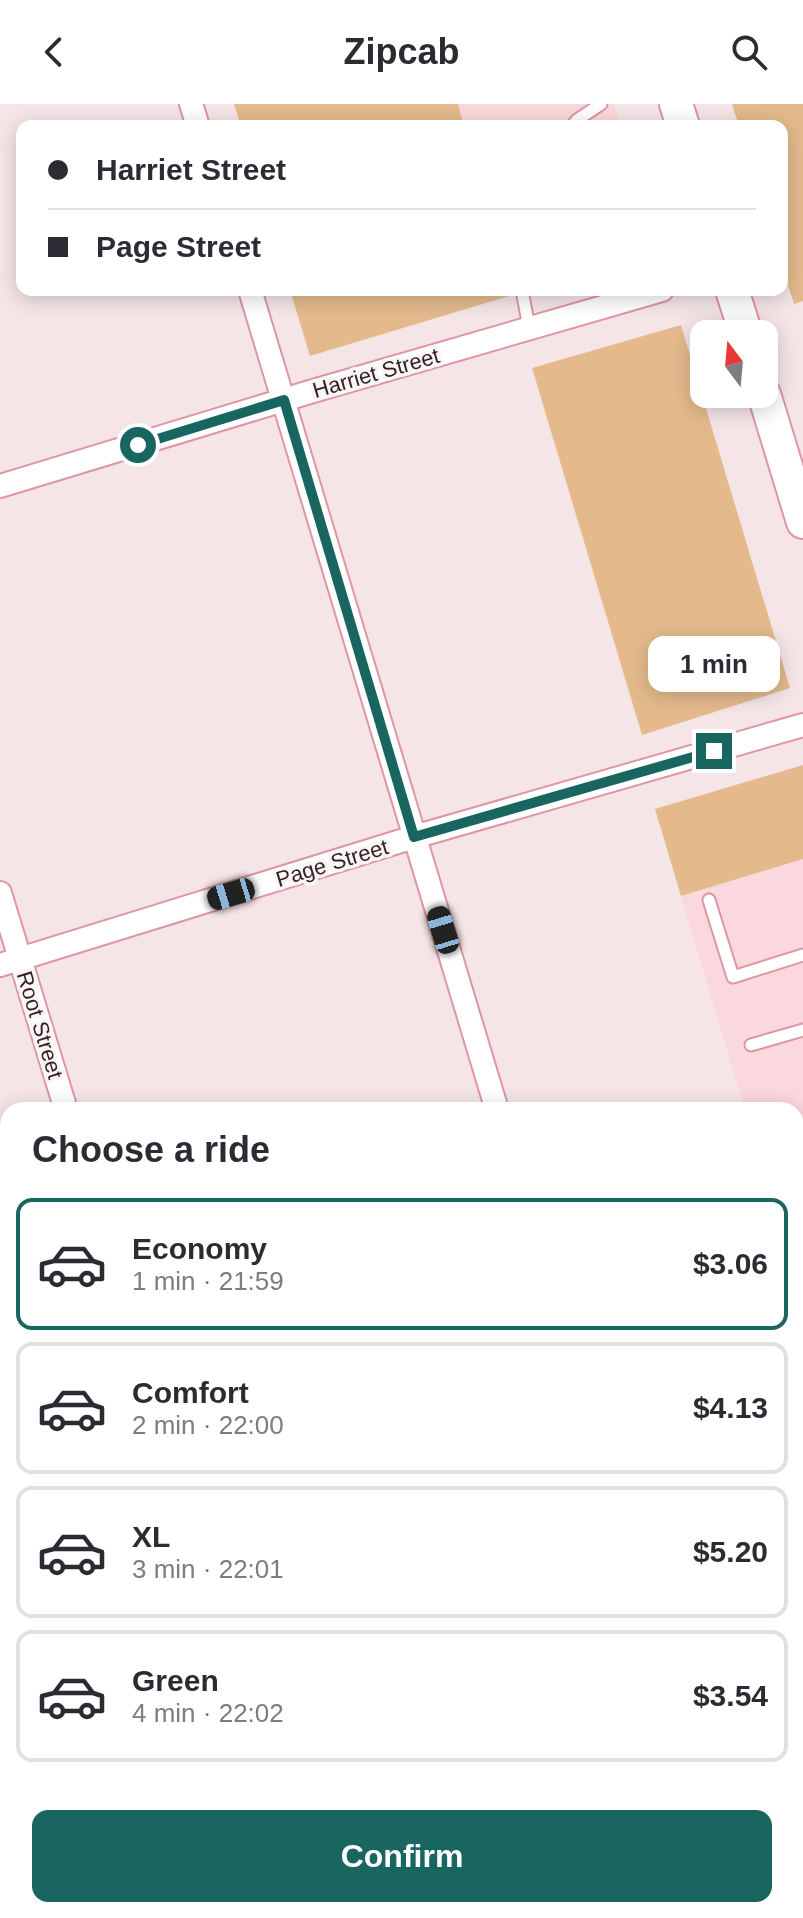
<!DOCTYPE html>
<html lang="en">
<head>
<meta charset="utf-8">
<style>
	body { margin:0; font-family:Arial,sans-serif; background:#f2f2f3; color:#2b2b33; height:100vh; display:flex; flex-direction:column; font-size:30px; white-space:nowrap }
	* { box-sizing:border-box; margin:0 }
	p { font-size:26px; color:#7c7c81 }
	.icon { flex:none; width:44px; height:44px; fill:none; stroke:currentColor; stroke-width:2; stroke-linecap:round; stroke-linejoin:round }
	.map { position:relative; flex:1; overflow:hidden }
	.details { position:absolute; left:0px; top:998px; width:804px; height:816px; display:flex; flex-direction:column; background:#fff; border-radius:24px 24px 0 0; box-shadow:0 4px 20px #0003 }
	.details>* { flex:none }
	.banner { position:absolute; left:16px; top:16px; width:772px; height:176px; border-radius:16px; box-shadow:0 4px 20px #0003; display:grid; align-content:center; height:176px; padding:0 32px; background:#fff }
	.needle { width:52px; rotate:344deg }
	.fabs { position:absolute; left:690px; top:216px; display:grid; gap:16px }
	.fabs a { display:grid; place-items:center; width:88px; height:88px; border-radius:16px; background:#fff; box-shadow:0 4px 20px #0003; font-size:40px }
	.end { position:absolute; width:36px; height:36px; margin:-18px; border:10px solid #196661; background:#fff; box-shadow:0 0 0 4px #fff }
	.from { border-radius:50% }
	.bubble { position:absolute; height:56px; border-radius:16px; background:#fff; box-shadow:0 4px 20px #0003; font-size:26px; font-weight:700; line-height:56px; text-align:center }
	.car { position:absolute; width:24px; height:48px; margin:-24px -12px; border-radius:10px; box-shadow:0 0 6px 2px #0007; background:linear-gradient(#222 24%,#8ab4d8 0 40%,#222 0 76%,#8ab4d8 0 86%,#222 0) }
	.banner b { display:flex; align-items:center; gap:28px; height:76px; font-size:30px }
	.banner b+b { border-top:2px solid #e1e1e2 }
	.banner i { width:20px; height:20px; background:#2b2b33 }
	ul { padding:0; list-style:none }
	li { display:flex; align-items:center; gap:24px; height:132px; margin:0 16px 12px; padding:0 16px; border:4px solid #e1e1e2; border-radius:16px }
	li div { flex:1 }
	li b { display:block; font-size:30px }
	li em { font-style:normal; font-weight:700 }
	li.active { border-color:#196661 }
	li>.icon { width:72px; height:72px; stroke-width:1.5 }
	h2 { padding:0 32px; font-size:36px; line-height:96px }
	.action { display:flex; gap:16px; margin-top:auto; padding:16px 32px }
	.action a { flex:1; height:92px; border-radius:16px; background:#196661; color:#fff; font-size:32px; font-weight:700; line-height:92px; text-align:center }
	header { display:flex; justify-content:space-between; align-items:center; height:104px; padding:0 32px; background:#fff; font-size:36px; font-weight:700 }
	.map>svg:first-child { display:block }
</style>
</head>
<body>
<header><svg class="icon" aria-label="back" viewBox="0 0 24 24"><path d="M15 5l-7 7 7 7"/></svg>Zipcab<svg class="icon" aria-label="search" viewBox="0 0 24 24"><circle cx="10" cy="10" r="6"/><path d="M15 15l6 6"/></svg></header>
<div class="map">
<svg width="803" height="1814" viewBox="0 0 803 1814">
	<rect width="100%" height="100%" fill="#f5e5e7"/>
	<path fill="#fbd8dd" d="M458,0H614L621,22H464Z
		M803,755V1045L796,1047V1006H745L681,792Z"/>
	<path fill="#e4ba8d" d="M234,0H458L464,22H241Z
		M732,0H803V197L794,200L782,163V22H739Z
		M290,186H515L516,190L310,252Z
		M681,221L790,584L642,631L532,264Z
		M803,661V755L681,792L655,705Z
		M803,1123V1740L796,1742V1125Z
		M8,1524V1725L0,1727V1526Z
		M50,1806H119L122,1814H52Z
		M216,1806H294L296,1814H186Z
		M370,1806H571L543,1814H372Z"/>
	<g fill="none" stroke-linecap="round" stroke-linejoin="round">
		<defs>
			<path id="lane" d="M572,22L577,16L601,0
				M522,186L529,224
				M709,796L733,873L803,851
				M751,941L803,926"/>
			<path id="street" d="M191,0L198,22
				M250,186L497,1006
				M0,382L313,287L662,186
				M0,789L66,1006
				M0,861L414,733L803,621
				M796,1081L803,1079
				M0,1321L8,1318
				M796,1784L803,1782
				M327,1806L329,1814
				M754,1806L756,1814
				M689,1814L717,1806"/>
			<path id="secondary" d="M676,0L683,22
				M732,186L746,230
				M764,290L803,418"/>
		</defs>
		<use href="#lane" stroke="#df96a2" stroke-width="15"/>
		<use href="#street" stroke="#df96a2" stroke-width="26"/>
		<use href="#secondary" stroke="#df96a2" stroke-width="36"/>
		<use href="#lane" stroke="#fff" stroke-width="11"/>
		<use href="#street" stroke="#fff" stroke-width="22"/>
		<use href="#secondary" stroke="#fff" stroke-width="32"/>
	</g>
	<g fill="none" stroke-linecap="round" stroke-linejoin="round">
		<path stroke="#196661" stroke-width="10" d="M138,341L284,296L414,733L714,647"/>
	</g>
	<g text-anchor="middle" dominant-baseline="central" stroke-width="7" stroke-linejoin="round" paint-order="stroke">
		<g font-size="22" fill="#381c21" stroke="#f7f7f7">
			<text transform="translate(376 269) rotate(-16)">Harriet Street</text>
			<text transform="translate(332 759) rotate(-17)">Page Street</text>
			<text transform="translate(40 921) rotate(73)">Root Street</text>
		</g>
	</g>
</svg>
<div class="fabs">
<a><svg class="needle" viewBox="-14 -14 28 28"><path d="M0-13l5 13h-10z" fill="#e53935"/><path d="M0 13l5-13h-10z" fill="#7c7c81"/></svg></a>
</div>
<i class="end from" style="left:138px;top:341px"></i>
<i class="end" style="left:714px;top:647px"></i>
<div class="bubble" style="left:648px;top:532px;width:132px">1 min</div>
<i class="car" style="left:231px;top:790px;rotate:253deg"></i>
<i class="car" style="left:443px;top:826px;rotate:343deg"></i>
<div class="banner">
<b><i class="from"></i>Harriet Street</b>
<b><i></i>Page Street</b>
</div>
<section class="details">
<h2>Choose a ride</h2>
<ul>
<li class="active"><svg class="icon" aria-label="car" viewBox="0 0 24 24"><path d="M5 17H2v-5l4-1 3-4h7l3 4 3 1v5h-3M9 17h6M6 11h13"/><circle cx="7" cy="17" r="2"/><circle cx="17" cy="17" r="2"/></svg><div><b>Economy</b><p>1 min · 21:59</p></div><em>$3.06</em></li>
<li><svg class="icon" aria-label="car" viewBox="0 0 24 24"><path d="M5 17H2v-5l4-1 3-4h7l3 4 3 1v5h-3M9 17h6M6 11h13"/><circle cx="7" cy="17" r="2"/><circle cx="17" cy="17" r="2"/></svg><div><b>Comfort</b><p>2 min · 22:00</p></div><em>$4.13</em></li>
<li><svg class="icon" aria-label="car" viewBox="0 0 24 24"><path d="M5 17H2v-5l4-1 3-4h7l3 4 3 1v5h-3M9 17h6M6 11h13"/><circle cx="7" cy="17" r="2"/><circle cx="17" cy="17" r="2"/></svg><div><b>XL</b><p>3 min · 22:01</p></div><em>$5.20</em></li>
<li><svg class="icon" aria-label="car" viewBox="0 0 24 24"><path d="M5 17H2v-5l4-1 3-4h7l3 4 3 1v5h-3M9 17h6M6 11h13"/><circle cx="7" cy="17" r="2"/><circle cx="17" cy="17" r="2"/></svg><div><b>Green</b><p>4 min · 22:02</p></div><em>$3.54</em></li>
</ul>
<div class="action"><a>Confirm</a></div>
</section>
</div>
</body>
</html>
